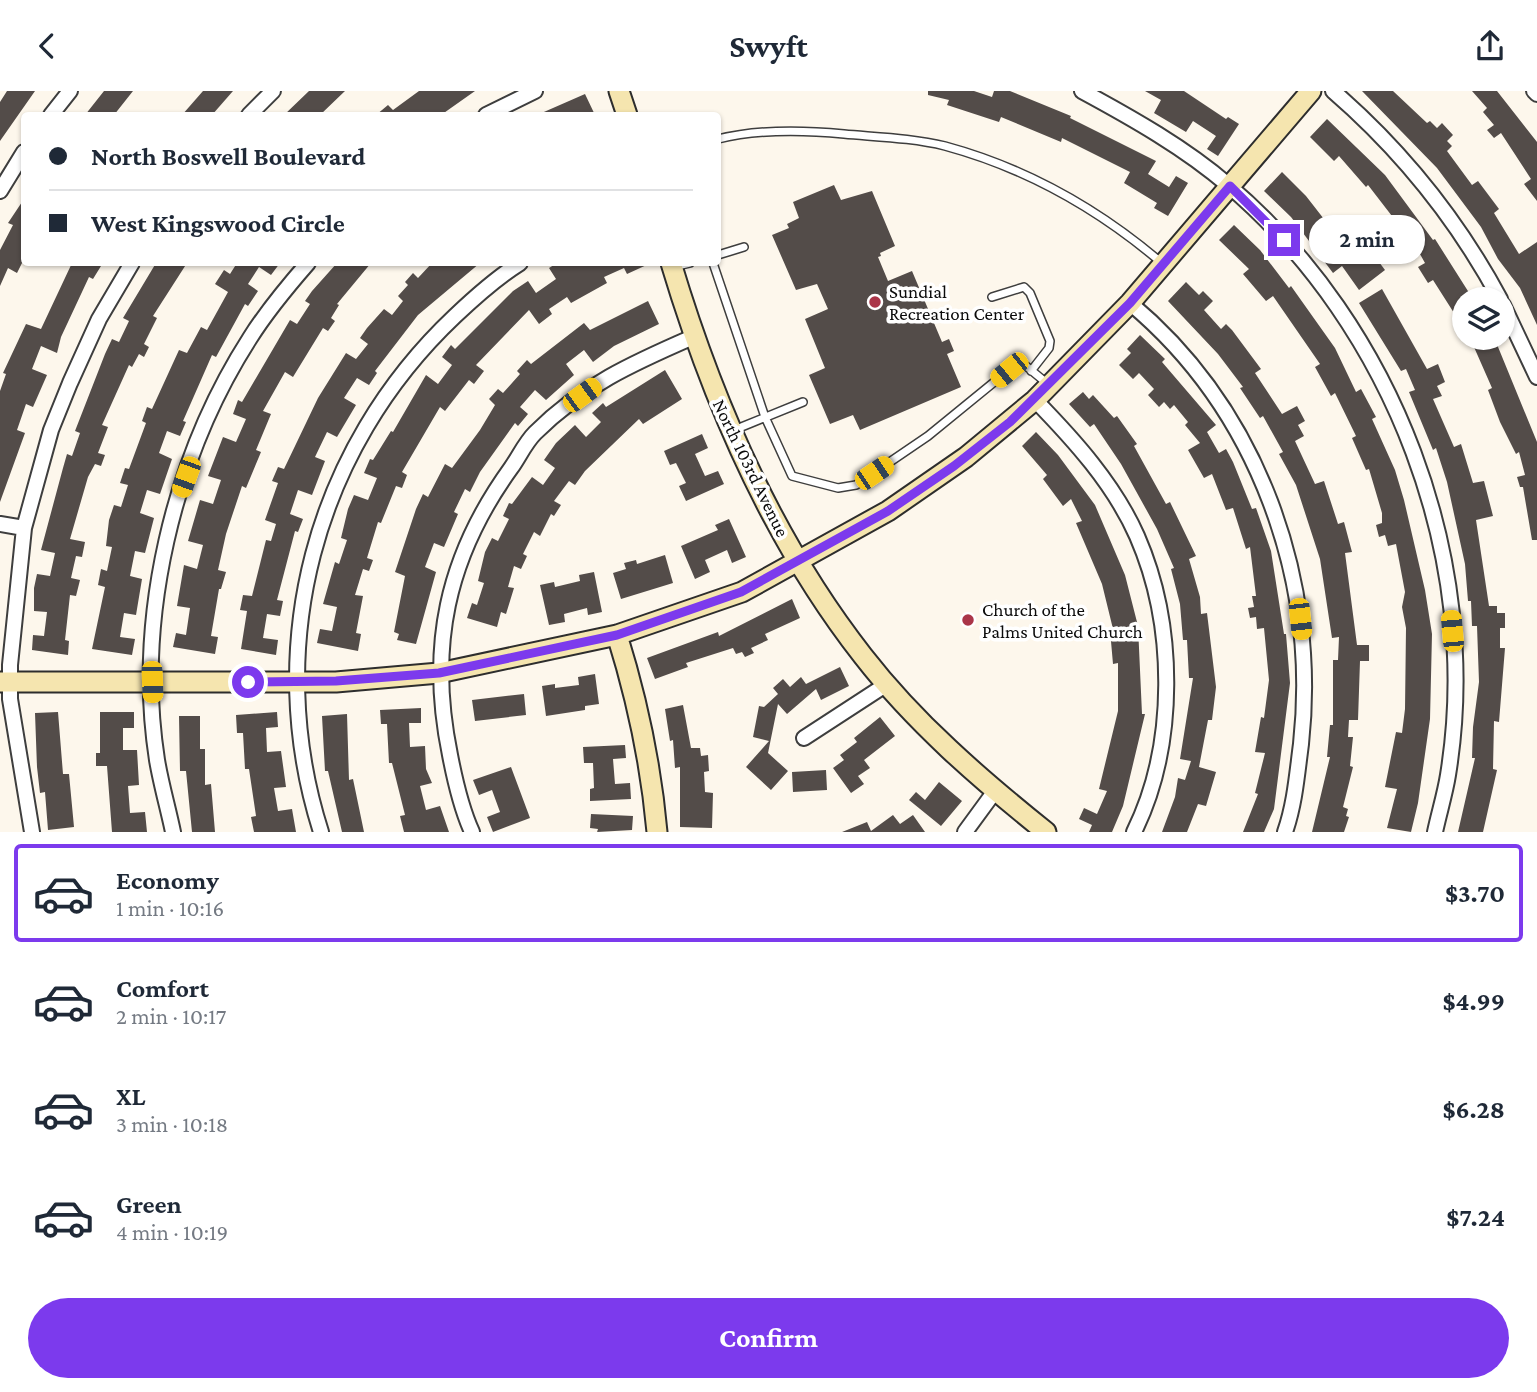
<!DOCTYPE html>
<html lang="en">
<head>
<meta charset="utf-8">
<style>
	body { margin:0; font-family:"Crimson Pro",serif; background:#f6f6f7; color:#1f2937; height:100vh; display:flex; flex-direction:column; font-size:26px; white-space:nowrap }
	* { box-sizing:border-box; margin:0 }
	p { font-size:23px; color:#747a83 }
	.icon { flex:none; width:38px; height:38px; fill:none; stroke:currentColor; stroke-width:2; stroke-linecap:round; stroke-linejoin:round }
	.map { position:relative; height:741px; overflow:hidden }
	.side { display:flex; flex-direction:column; background:#fff; flex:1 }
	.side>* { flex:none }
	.guide { position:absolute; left:21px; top:21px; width:700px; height:154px; border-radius:7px; box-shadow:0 2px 5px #0004; display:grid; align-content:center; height:154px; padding:0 28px; background:#fff }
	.controls { position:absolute; left:1452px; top:196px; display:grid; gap:14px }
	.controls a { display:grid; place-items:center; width:63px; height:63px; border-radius:50%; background:#fff; box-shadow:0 2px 5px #0004; font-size:35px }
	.end { position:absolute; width:32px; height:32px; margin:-16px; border:9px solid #7c3aed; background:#fff; box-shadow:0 0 0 4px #fff }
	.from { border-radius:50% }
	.bubble { position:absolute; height:49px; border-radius:24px; background:#fff; box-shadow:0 2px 5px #0004; font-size:23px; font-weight:700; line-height:49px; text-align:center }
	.car { position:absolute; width:21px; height:42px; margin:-21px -10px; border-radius:9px; box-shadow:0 0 5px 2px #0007; background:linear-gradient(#f5c518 24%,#345 0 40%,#f5c518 0 76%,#345 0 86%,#f5c518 0) }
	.guide b { display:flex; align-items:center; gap:24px; height:66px; font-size:26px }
	.guide b+b { border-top:2px solid #e0e1e3 }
	.guide i { width:18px; height:18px; background:#1f2937 }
	ul { padding:12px 0 0; list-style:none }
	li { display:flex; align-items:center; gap:21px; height:98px; margin:0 14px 10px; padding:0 14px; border:4px solid transparent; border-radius:7px }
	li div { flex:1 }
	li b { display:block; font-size:26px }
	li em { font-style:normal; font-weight:700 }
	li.selected { border-color:#7c3aed }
	li>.icon { width:63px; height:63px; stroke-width:1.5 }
	.button { display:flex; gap:14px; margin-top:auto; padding:14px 28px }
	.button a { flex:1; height:80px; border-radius:42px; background:#7c3aed; color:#fff; font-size:28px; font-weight:700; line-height:80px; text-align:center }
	header { display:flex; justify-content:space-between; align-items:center; height:91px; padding:0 28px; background:#fff; font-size:32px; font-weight:700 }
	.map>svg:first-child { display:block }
</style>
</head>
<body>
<header><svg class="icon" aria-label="back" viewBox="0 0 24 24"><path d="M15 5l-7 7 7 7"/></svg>Swyft<svg class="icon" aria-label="share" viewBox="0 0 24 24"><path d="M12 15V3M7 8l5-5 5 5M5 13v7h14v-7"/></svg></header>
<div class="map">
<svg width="1537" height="741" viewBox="0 0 1537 741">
	<rect width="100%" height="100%" fill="#fdf7ec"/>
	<path fill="#534c49" d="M7,0H35L0,50V11Z
		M104,0H133L114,24H85Z
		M203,0H233L212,24H182Z
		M309,0H345L320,24H284Z
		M419,0H475L441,24H376L388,14L393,19Z
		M928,0H974L992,6L994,0H1010L1071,25L1070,27L1156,70L1148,83L1169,96L1176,85L1188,92L1168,125L1154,117L1157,112L1124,92L1130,81L1062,47L1061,51L1001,26L999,31L947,14L949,9L928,4Z
		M1145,0H1184L1226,28L1228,26L1239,33L1218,65L1207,58L1216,45L1193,30L1186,41L1154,22L1161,9Z
		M1362,0H1393L1427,32L1430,30L1437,37L1442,32L1453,44L1447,50L1452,55L1447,60L1472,94L1478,90L1499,118L1494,122L1519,163L1537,151V234L1520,197L1498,168L1481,136L1437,77Z
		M1472,0H1497L1537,51V110L1524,93L1531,88L1501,42L1494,47L1487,39L1494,34L1483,21L1487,17Z
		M585,3L595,24H537Z
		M1327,28L1385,84L1433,149L1435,148L1473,208H1465V235L1458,220L1454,222L1433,189L1428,192L1418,176L1425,172L1416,156L1404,164L1384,137L1395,129L1368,94L1366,96L1339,65L1334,70L1310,46Z
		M1282,81L1306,105L1359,173L1373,163L1385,179L1359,199L1342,175L1333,182L1291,126L1264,100Z
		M834,94L841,109L872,100L895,155L880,162L881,165L878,166L888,190L912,180L942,251L949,248L954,260L947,263L961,296L860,339L853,324L830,333L809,284L825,277L805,228L828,218L817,193L796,199L772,144L789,137L787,133L799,127L793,111Z
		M24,108V168L17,182L8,177L0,195V159L13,134L8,132Z
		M1234,134L1260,159L1289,197L1291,195L1335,257L1356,301L1361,298L1376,326L1372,328L1395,379L1404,409L1425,499L1432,543L1430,628L1418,712L1411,741L1387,737L1397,698L1385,696L1396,641L1402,642L1405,618L1406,537L1402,516L1405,501L1396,453L1388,455L1385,444L1379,446L1376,434L1382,432V422L1369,378L1366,379L1352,347L1356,345L1335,302L1331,305L1315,276L1320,273L1273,205L1266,210L1243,183L1249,178L1219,149Z
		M72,172H95L101,175L93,188L89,186L61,246L57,262L41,255L32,278L47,284L33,316L26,313L17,339L25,342L0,411V300L6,283L3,282L26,233L41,238Z
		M156,172H187L153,225L157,227L144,253L149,256L144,266L139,263L132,276L129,274L102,334L108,336L98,362L105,364L101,375L95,373L88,386L70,448L85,451L82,466L76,465L71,487L80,489L76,505L70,504L65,549L69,550L68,564L32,559L33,544L44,545L47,521L34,520V497L37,483L50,485L55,462L41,459L63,377L67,363L72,365L80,342L75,340L105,263L112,248L119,251L129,230L123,227Z
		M237,172H280L271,184L259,176L248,193L258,200L248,215L245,213L216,266L212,264L183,330L186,331L180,345L167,340L159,362L172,368L160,403L147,399L140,422L154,427L145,462L135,460L130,485L142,488L136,524L124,522L120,546L135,548L132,564L92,558L105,496L98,494L101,478L107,480L112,456L106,455L109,429L114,414L121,416L128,394L120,392L125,377L129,378L146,332L142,330L147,316L152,318L179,259L187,262L201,236L207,239L228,201L215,193L224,179L230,183Z
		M337,172H371L337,213L339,214L331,227L335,230L328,240L323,237L293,286L285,281L263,320L271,323L256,359L261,361L246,397L242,395L226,443L218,479L226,481L221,498H219L211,545L218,546L215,563L173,556L176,542L186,544L190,517L177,515L184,474L197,478L203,454L188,450L200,409L213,413L221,389L208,385L223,346L236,351L246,328L233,323L238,309L242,311L290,229L297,233L310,213L305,210L312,200Z
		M432,172H480L418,224L375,280L377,282L369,294L357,287L344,307L356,314L337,346L327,341L315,366L325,370L312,404L298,399L290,423L303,428L298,441L295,440L277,509L283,510L280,525L267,523L263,547L278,549L276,564L241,558L247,520L240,519L243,504L252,505L266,449L271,450L276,433L265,429L278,392L272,390L278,376L284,378L318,307L346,262L356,268L368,253L360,247L367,237L384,218L392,224L403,210L398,205L408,194L405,191L413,182L418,187Z
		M557,172H651L627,183L624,177L604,186L607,192L571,212L567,206L549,218L552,223L539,233L529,219L476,274L484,280L474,293L469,289L445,320L440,316L402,381L407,384L402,397L396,395L381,432L378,431L367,467L373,469L369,480L363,478L355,504L363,505L356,542L361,543L358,560L317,552L320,538L332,540L337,516L323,513L335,471L339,473L347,449L341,447L348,418L354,404L368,409L377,387L364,382L370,368L373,369L391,340L393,341L426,284L438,293L452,274L442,266L451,254L455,258L513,200L528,190L536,202L556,188L549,177Z
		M1186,191L1199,204L1203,200L1213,210L1204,219L1221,238L1226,233L1232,239L1261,278L1255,282L1282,323L1297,315L1305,330L1298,334L1304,345L1295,350L1315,393L1324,390L1338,433L1344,431L1352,461L1345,462L1357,554H1369V570H1360L1358,629H1349L1348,646H1353L1350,675L1353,676L1343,716L1348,718L1346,725L1349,726L1344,741H1312L1330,666H1327L1330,634H1333V569H1338L1339,546L1332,547L1320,468L1296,394L1279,363L1283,361L1263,325L1260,327L1240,297L1243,296L1218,263L1168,210Z
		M1382,198L1427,278L1438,273L1445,291L1437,295L1442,305L1433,308L1454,356L1461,353L1473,392L1484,390L1493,425L1476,429L1489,515H1497V522H1505V537H1500V557H1505L1499,631L1494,630L1493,678L1497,679L1483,741H1458L1475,667H1472L1473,636L1479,591L1477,535H1472L1471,510H1468L1465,473L1447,391L1436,357L1433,359L1409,301L1415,299L1406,278L1401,280L1359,212Z
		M648,210L659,233L614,255L593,271L584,259L566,273L574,284L546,309L535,299L520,316L528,323L518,335L515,332L480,381L470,401L465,398L454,421L458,423L444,456L434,452L425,476L436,481L416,553L397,549L399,543L394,541L405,485L395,481L416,418L423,403L428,406L445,373L452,377L480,339L495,314L489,308L498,298L503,302L520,283L517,280L527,269L531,273L584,232L590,239Z
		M1140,244L1165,268L1162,271L1216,334L1207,341L1219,362L1226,358L1233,371L1252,418L1256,417L1271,460L1284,543H1286L1290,592L1274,718L1264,741H1243L1258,703L1255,702L1265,662L1255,661L1261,626L1264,627L1269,589L1264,537L1257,538L1256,526L1250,527L1248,517L1254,516L1252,505H1256L1250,456L1246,458L1233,417L1226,419L1212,383L1204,387L1188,359L1200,352L1185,334L1188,331L1174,314L1170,318L1164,311L1159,316L1148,304L1154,298L1139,282L1133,288L1119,274L1131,262L1127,258Z
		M1470,247H1491L1496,251L1537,351V449H1532L1523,396H1520L1517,386L1525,384L1519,361L1516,363L1500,331L1488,299L1492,297Z
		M665,279L682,308L643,333L639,328L585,380L575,394L569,390L554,410L561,414L554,425L551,423L540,445L534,441L523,463L527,465L521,478L514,475L508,496L514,497L506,523L501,521L497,536L467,527L472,512L477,514L484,492L478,490L485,461L492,447L498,450L509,428L503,425L509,412L512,413L532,386L543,394L555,377L544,369L556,352L575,334L586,346L601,331L592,322L603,312L606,316Z
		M1083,301L1089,308L1093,304L1114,327L1117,325L1137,353L1134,355L1166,413L1170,411L1196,465L1189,468L1200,506L1201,523L1207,522L1216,596L1212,629H1208L1199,676L1216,681L1206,715L1198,713L1187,741H1162L1175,706L1178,687L1185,689L1191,670L1180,668L1193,587H1189L1187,549H1183L1180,513L1171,478L1174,477L1157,438L1121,373L1094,333L1090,336L1069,313Z
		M1036,341L1058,364L1095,414L1125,484L1138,535L1142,623H1145L1123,715L1112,741H1089L1092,734L1079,728L1084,717L1097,723L1107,700L1099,698L1118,620V572L1113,573L1110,539L1113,538L1102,493L1076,432L1082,430L1071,408L1063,415L1043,388L1047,384L1022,355Z
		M702,343L708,357L695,363L705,385L718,380L724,393L686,410L679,395L686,392L676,372L670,374L664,360Z
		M729,428L746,466L732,472L727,459L705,469L710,481L695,488L681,455L718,439L715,434Z
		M665,464L673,492L621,508L613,482L626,478L624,472L636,469L637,473Z
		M594,481L602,521L588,524L587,517L564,523L565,531L549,534L540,494L554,491L555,496L580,490L579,484Z
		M792,508L800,527L765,543L768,549L751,557L754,562L745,566L742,561L736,563L733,557L686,572L688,576L655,588L647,567L718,541L719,545Z
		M840,576L849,595L821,609L816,598L787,623L778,613L768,662L788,680L771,699L746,676L769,650L753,646L759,615L764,616L778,603L773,597L783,588L790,596L801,586L806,593Z
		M595,583L599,613L585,615V619L546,625L542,595L555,593V597L579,594L578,586Z
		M524,603L526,624L475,630L472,609Z
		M683,614L691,657H700L701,665L708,664L709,680L704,681L705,701L713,702L712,737L680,736V676L675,677L673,649L670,650L665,618Z
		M421,617V632H409L410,656L425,655L426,678L432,692L420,695L426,719L440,715L449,741H404L400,725L405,724L392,672H389L387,633H381L380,619Z
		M58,621L63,683H69L74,736L48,739L45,701L40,702L37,676L35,622Z
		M100,621H134V637H123V659H137L139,694L128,695L130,722L145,721L147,741H112L107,675H96V662H100Z
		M277,621L278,636L266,637L267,661L281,660L286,696L274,697L278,720L292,718L296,741H254L251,726L256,725L249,678H245L243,642H237L236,624Z
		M347,623L349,689L353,688L364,741H342L328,680H325L322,625Z
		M179,625H200V658H205V694L211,693L215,741H192L186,680H180Z
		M880,626L895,645L864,669L870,677L858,685L864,693L851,702L833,677L844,669L840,664L857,651L854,647Z
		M625,654L626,667L613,668L615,693L630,692L631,708L590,710V698L594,697L593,672H584L583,656Z
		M511,676L530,727L493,741L487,726L500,721L492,699L479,704L473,689Z
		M826,679L827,699L793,701L792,681Z
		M939,691L962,710L941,735L909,709L916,701L925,709Z
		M591,723L633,725L632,739L597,741L598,738L590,737Z
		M893,724L900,733L913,724L925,741H842L867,731L871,740Z"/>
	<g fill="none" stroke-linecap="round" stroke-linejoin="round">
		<defs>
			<path id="lane" d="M718,48C758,38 804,39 844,43C877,46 913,47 945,55C1026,77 1100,119 1163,173
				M718,164L744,156
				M713,172L765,326L792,385L838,397L856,394L928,345L1020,270L1049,294
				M673,176L690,172
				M992,206L1024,196L1030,202L1050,250L1049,257L1031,280
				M734,339L803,311"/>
			<path id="street" d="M1082,0C1132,27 1185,57 1228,94C1394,235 1483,469 1448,684C1445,703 1439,722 1435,741
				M1333,0C1400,58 1458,130 1500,208
				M1534,0L1537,3
				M51,24L70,0
				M249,24L273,0
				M486,24L535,0
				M0,100L24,61
				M1130,212C1258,319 1319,488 1301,653C1297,683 1295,712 1285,741
				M1503,214L1537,286
				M1035,309C1074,349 1114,393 1137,445C1176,534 1177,654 1134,741
				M0,433L24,437
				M804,647L887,593
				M32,741L10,608V574L24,437L51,339L70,292L99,228L132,172
				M173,741C168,717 161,693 157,669C135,528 173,367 250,247C267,220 287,196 308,172
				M321,741C262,556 314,358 455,225C475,206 496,187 520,172
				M472,741C461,717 455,690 450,664C428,557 446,467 511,377C519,366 525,352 535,342C582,295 633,272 693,246
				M965,741L995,700"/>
			<path id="secondary" d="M619,0L627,24
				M671,172C713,312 772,449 863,565C915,632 980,688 1046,741
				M617,544C637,608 651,674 657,741
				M0,591H336L439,582L617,544L742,501L888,420L966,366L1035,309L1130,212L1311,0"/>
		</defs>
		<use href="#lane" stroke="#3e3e3e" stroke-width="10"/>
		<use href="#street" stroke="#3e3e3e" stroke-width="18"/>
		<use href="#secondary" stroke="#2d2d2d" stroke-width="23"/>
		<use href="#lane" stroke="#fff" stroke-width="7"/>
		<use href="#street" stroke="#fff" stroke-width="14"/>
		<use href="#secondary" stroke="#f5e5af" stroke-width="19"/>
	</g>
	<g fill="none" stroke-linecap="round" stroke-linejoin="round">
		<path stroke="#7c3aed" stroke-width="9" d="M248,591L336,590L439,582L617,544L741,501L888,420L954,375L1010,331L1130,212L1230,95L1284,149"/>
	</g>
	<g fill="#aa3548" stroke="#fff" stroke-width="2.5">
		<circle cx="875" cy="211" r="7"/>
		<circle cx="968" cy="529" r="7"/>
	</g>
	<g text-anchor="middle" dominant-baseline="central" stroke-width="7" stroke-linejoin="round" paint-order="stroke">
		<g font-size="19" fill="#0b0b0b" stroke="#fff" text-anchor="start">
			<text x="889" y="200">Sundial<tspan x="889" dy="22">Recreation Center</tspan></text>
			<text x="982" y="518">Church of the<tspan x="982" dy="22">Palms United Church</tspan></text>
		</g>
		<g font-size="19" fill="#0b0b0b" stroke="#fff">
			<text transform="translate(751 377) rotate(64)">North 103rd Avenue</text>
		</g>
	</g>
</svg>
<div class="controls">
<a><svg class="icon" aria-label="layers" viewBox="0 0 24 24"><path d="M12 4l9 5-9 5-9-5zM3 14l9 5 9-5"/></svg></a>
</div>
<i class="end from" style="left:248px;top:591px"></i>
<i class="end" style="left:1284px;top:149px"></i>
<div class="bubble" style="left:1309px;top:124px;width:116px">2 min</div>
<i class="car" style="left:1009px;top:279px;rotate:231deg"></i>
<i class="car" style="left:582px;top:304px;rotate:54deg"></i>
<i class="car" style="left:874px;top:382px;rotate:56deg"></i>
<i class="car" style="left:186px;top:386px;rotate:200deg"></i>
<i class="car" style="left:1300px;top:528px;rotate:174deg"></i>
<i class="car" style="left:1452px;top:540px;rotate:355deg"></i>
<i class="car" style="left:152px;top:591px;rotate:178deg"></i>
<div class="guide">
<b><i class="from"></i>North Boswell Boulevard</b>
<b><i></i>West Kingswood Circle</b>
</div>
</div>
<section class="side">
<ul>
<li class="selected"><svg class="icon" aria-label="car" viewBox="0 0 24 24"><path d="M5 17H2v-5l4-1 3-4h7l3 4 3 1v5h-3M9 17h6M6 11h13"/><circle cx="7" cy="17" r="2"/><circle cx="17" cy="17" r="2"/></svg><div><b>Economy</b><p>1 min · 10:16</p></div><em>$3.70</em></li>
<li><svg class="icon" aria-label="car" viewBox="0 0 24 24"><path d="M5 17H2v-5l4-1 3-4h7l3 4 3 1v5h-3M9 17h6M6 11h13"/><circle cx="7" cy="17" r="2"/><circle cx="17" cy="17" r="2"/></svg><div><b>Comfort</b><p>2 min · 10:17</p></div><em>$4.99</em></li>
<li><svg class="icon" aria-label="car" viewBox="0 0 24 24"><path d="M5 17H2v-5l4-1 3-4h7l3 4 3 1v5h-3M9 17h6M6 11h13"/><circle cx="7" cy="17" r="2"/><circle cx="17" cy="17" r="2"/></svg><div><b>XL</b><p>3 min · 10:18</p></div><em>$6.28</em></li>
<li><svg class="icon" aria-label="car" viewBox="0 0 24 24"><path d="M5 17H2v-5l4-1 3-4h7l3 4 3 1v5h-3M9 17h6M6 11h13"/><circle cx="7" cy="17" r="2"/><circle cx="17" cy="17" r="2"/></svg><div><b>Green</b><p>4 min · 10:19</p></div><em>$7.24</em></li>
</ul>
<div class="button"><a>Confirm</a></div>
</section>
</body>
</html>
